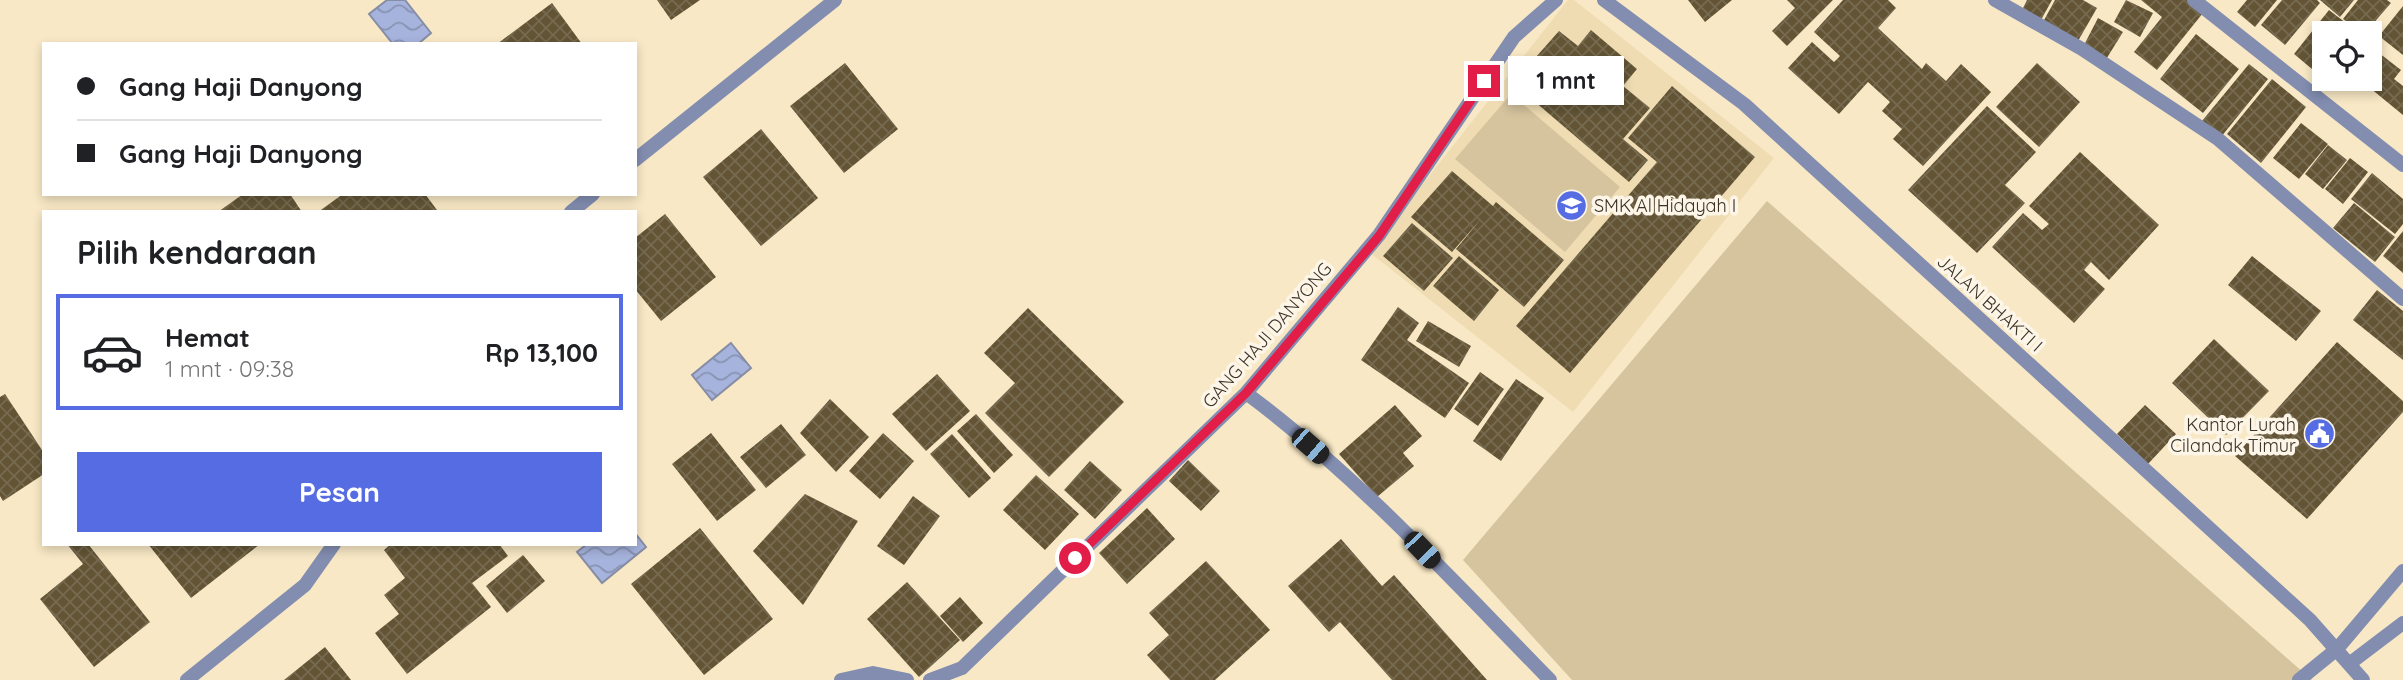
<!DOCTYPE html>
<html lang="id">
<head>
<meta charset="utf-8">
<style>
	body { margin:0; font-family:Quicksand,sans-serif; background:#f2f2f2; color:#202124; height:100vh; display:flex; flex-direction:column; font-size:26px; white-space:nowrap }
	* { box-sizing:border-box; margin:0 }
	p { font-size:23px; color:#757577 }
	.icon { flex:none; width:38px; height:38px; fill:none; stroke:currentColor; stroke-width:2; stroke-linecap:round; stroke-linejoin:round }
	.map { position:relative; flex:1; overflow:hidden }
	.drawer { position:absolute; left:42px; top:210px; width:595px; height:336px; display:flex; flex-direction:column; background:#fff; border-radius:0px; box-shadow:0 4px 10px #0003 }
	.drawer>* { flex:none }
	.top-card { position:absolute; left:42px; top:42px; width:595px; height:154px; border-radius:0px; box-shadow:0 4px 10px #0003; display:grid; align-content:center; height:154px; padding:0 35px; background:#fff }
	.buttons { position:absolute; left:2312px; top:21px; display:grid; gap:14px }
	.buttons a { display:grid; place-items:center; width:70px; height:70px; border-radius:0px; background:#fff; box-shadow:0 4px 10px #0003; font-size:35px }
	.end { position:absolute; width:32px; height:32px; margin:-16px; border:9px solid #e11d48; background:#fff; box-shadow:0 0 0 4px #fff }
	.from { border-radius:50% }
	.bubble { position:absolute; height:49px; border-radius:0px; background:#fff; box-shadow:0 4px 10px #0003; font-size:23px; font-weight:700; line-height:49px; text-align:center }
	.car { position:absolute; width:21px; height:42px; margin:-21px -10px; border-radius:9px; box-shadow:0 0 5px 2px #0007; background:linear-gradient(#222 24%,#8ab4d8 0 40%,#222 0 76%,#8ab4d8 0 86%,#222 0) }
	.top-card b { display:flex; align-items:center; gap:24px; height:66px; font-size:26px }
	.top-card b+b { border-top:2px solid #e0e0e0 }
	.top-card i { width:18px; height:18px; background:#202124 }
	ul { padding:0; list-style:none }
	li { display:flex; align-items:center; gap:21px; height:116px; margin:0 14px 10px; padding:0 21px; border:4px solid #e0e0e0; border-radius:0px }
	li div { flex:1 }
	li b { display:block; font-size:26px }
	li em { font-style:normal; font-weight:700 }
	li.on { border-color:#566ce3 }
	li>.icon { width:63px; height:63px; stroke-width:1.5 }
	h2 { padding:0 35px; font-size:32px; line-height:84px }
	.action { display:flex; gap:14px; margin-top:auto; padding:14px 35px }
	.action a { flex:1; height:80px; border-radius:0px; background:#566ce3; color:#fff; font-size:28px; font-weight:700; line-height:80px; text-align:center }
	.map>svg:first-child { display:block }
</style>
</head>
<body>
<div class="map">
<svg width="2403" height="680" viewBox="0 0 2403 680">
	<defs>
		<pattern id="water-waves" width="16" height="10" patternUnits="userSpaceOnUse" patternTransform="scale(1.75)"><rect width="16" height="10" fill="#a6b3dc"/><path d="M0 5q4-4 8 0t8 0" fill="none" stroke="#8892b2"/></pattern>
		<pattern id="building-cross-hatch" width="8" height="8" patternUnits="userSpaceOnUse" patternTransform="scale(1.75)"><rect width="8" height="8" fill="#625435"/><path d="M0 0l8 8M0 8l8-8" fill="none" stroke="#766a50"/></pattern>
	</defs>
	<rect width="100%" height="100%" fill="#f8e8c5"/>
	<path fill="#efdcb2" d="M1568,0H1574L1774,158L1573,412L1369,252Z"/>
	<path fill="#d6c49f" d="M1511,94L1620,187L1565,252L1455,159Z
		M1767,201L2312,680H1572L1463,560Z"/>
	<path fill="url(#water-waves)" stroke="#868da5" stroke-width="2" d="M387,0H405L431,33L418,44H393L369,14Z
		M731,343L751,368L712,400L692,375Z
		M635,533L646,547L602,583L577,552L587,544H635Z"/>
	<path fill="url(#building-cross-hatch)" d="M657,0H700L671,20Z
		M1688,0H1732L1705,22Z
		M1787,0H1833L1787,46L1772,31L1795,8Z
		M1843,0H1888L1896,8L1878,28L1922,69L1926,63L1946,81L1961,64L1991,92L1923,166L1893,139L1902,129L1882,111L1890,102L1868,82L1839,114L1788,68L1812,42L1834,62L1840,56L1814,32Z
		M2027,0H2052L2041,20L2022,10Z
		M2055,0H2083L2097,8L2078,41L2043,22Z
		M2126,0L2153,13L2140,37L2114,22Z
		M2141,0H2187L2203,13L2157,70L2134,52L2162,17Z
		M2247,0H2277L2255,27L2237,12Z
		M2282,0H2317L2320,3L2285,45L2261,25Z
		M2320,0H2354L2340,17Z
		M2358,0H2387L2391,3L2365,33H2361L2343,19Z
		M552,3L582,44H497Z
		M2403,6V55L2379,36Z
		M2329,10L2359,33H2324V79L2294,54Z
		M2098,18L2123,32L2105,61L2083,47Z
		M1591,30L1637,69L1623,86L1650,108L1623,139L1648,160L1629,182L1513,83L1559,31L1578,46Z
		M2196,34L2239,69L2203,113L2160,79Z
		M2379,53L2401,70L2394,79L2403,86V115L2359,79H2370V65Z
		M845,63L898,129L844,173L790,106Z
		M2037,63L2080,102L2039,147L1996,107Z
		M2249,64L2268,79L2221,137L2202,121Z
		M2272,79L2306,107L2261,163L2227,134Z
		M1672,86L1755,157L1570,373L1516,326L1657,162L1628,138Z
		M1987,106L2036,152L2005,185L2025,203L1977,253L1908,190Z
		M2301,123L2328,144L2299,179L2273,158Z
		M761,129L818,198L761,246L703,177Z
		M2328,145L2347,160L2323,189L2305,174Z
		M2080,152L2159,225L2109,280L2091,262L2084,270L2105,289L2074,323L1992,247L2023,213L2042,230L2049,224L2029,206Z
		M2350,158L2368,172L2343,204L2325,189Z
		M1452,171L1493,206L1496,202L1564,260L1524,307L1456,249L1481,219L1452,252L1411,217Z
		M2372,173L2403,199V224L2395,234L2351,199Z
		M243,194H290L302,212H218Z
		M343,194H425L437,210L318,212Z
		M2354,203L2395,237L2375,262L2333,228Z
		M665,214L716,277L661,321L635,289V238Z
		M1412,223L1453,258L1424,291L1383,256Z
		M2403,231V273L2383,256Z
		M1459,256L1499,290L1474,321L1433,286Z
		M2252,256L2321,311L2296,341L2228,285Z
		M2377,290L2403,311V360L2353,320Z
		M1398,307L1419,323L1407,340L1469,383L1445,418L1361,360Z
		M1028,308L1124,402L1049,477L985,413L1015,383L984,353Z
		M1428,321L1471,346L1459,367L1416,341Z
		M2214,339L2269,391L2226,435L2172,383Z
		M2337,342L2403,401V412L2307,519L2235,456Z
		M1480,372L1504,389L1478,426L1454,409Z
		M937,374L970,411L926,451L892,414Z
		M1516,379L1544,398L1501,461L1473,441Z
		M5,394L44,453V474L3,501L0,496V397Z
		M830,399L869,437L836,472L800,433Z
		M1395,405L1422,436L1403,453L1414,466L1377,497L1339,454Z
		M2145,405L2176,434L2148,464L2117,434Z
		M976,414L1013,455L994,473L957,431Z
		M781,424L806,455L766,488L740,457Z
		M711,433L756,490L717,521L672,464Z
		M883,433L914,461L880,499L849,471Z
		M952,434L991,478L969,498L930,454Z
		M1188,460L1220,491L1201,511L1169,481Z
		M1090,461L1122,490L1095,519L1064,490Z
		M1036,475L1079,514L1045,550L1003,510Z
		M805,494L858,521L803,605L753,551Z
		M913,496L940,516L904,565L877,546Z
		M1147,508L1175,539L1127,584L1099,553Z
		M700,528L773,619L704,675L631,584Z
		M1341,539L1382,586L1394,575L1487,680H1392L1340,622L1329,632L1288,586Z
		M67,544H88L150,622L94,667L40,599L83,564Z
		M148,544H260L191,598Z
		M391,544H499L508,556L472,583L491,607L407,674L375,633L399,614L384,595L405,578L384,550Z
		M523,555L545,581L507,613L486,586Z
		M1206,561L1270,630L1215,680H1170L1147,655L1169,635L1149,613Z
		M907,582L960,640L919,677L867,619Z
		M960,597L983,623L963,642L940,616Z
		M325,647L351,680H284Z"/>
	<g fill="none" stroke-linecap="round" stroke-linejoin="round">
		<path stroke="#828db0" stroke-width="14" d="M1604,0L1744,104L2310,620L2363,680
			M1995,0L2082,49L2218,139L2403,299
			M2194,0L2403,165
			M635,160L835,0
			M571,212L593,194
			M1246,393C1358,476 1453,581 1550,680
			M2349,664L2403,623
			M187,680L305,585L334,544
			M841,680L873,673L907,680
			M930,680L962,668L1246,393L1379,235L1514,37L1556,0
			M2299,680L2337,649L2403,571"/>
	</g>
	<g fill="none" stroke-linecap="round" stroke-linejoin="round">
		<path stroke="#e11d48" stroke-width="9" d="M1075,558L1246,393L1379,236L1484,81"/>
	</g>
	<defs>
		<symbol id="school-disc" viewBox="-11 -11 22 22"><circle r="9.5" fill="#566ce3" stroke="#fdf6e8"/><path d="M0-5L7-2L0 1L-7-2ZM-4 1L0 2.5L4 1V4Q0 6-4 4Z" fill="#fff"/></symbol>
		<symbol id="civic-disc" viewBox="-11 -11 22 22"><circle r="9.5" fill="#566ce3" stroke="#fdf6e8"/><path d="M-.6-6.5H3V-4.5H.6V-3L4-1V1h2V6H-6V1h2V-1L-.6-3ZM-1.2 2.5V6h2.4V2.5Z" fill="#fff"/></symbol>
	</defs>
	<g fill-rule="evenodd">
		<use href="#school-disc" x="1554" y="188" width="35" height="35"/>
		<use href="#civic-disc" x="2302" y="416" width="35" height="35"/>
	</g>
	<g text-anchor="middle" dominant-baseline="central" stroke-width="7" stroke-linejoin="round" paint-order="stroke">
		<g font-size="18" fill="#3a3326" stroke="#fdf6e8" text-anchor="start">
			<text x="1594" y="205">SMK Al Hidayah I</text>
			<text x="2296" y="424" text-anchor="end">Kantor Lurah<tspan x="2296" dy="21">Cilandak Timur</tspan></text>
		</g>
		<g font-size="18" fill="#3a3326" stroke="#fdf6e8">
			<text transform="translate(1990 303) rotate(42)">JALAN BHAKTI I</text>
			<text transform="translate(1267 335) rotate(-49)">GANG HAJI DANYONG</text>
		</g>
	</g>
</svg>
<div class="buttons">
<a><svg class="icon" aria-label="locate" viewBox="0 0 24 24"><circle cx="12" cy="12" r="6"/><path d="M12 2v4M12 18v4M2 12h4M18 12h4"/></svg></a>
</div>
<i class="end from" style="left:1075px;top:558px"></i>
<i class="end" style="left:1484px;top:81px"></i>
<div class="bubble" style="left:1508px;top:56px;width:116px">1 mnt</div>
<i class="car" style="left:1310px;top:446px;rotate:131deg"></i>
<i class="car" style="left:1422px;top:550px;rotate:136deg"></i>
<div class="top-card">
<b><i class="from"></i>Gang Haji Danyong</b>
<b><i></i>Gang Haji Danyong</b>
</div>
<section class="drawer">
<h2>Pilih kendaraan</h2>
<ul>
<li class="on"><svg class="icon" aria-label="car" viewBox="0 0 24 24"><path d="M5 17H2v-5l4-1 3-4h7l3 4 3 1v5h-3M9 17h6M6 11h13"/><circle cx="7" cy="17" r="2"/><circle cx="17" cy="17" r="2"/></svg><div><b>Hemat</b><p>1 mnt · 09:38</p></div><em>Rp 13,100</em></li>
</ul>
<div class="action"><a>Pesan</a></div>
</section>
</div>
</body>
</html>
